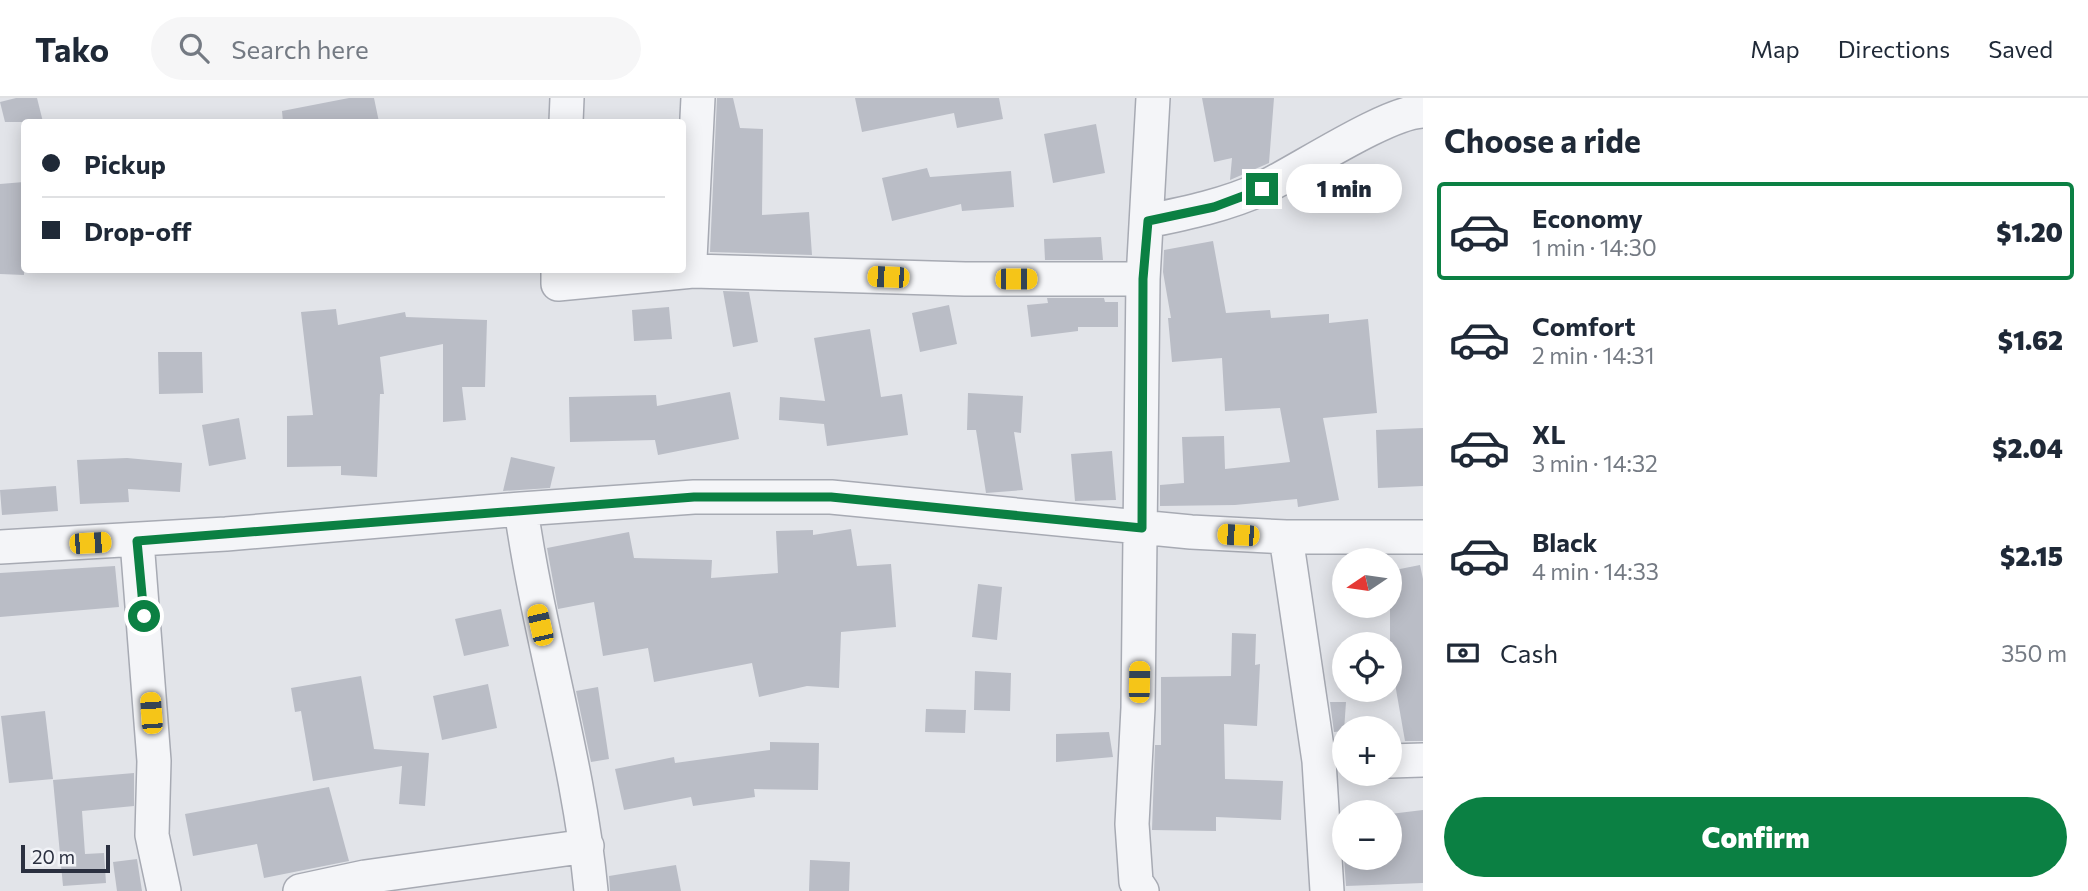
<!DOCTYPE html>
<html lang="en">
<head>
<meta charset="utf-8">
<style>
	body { margin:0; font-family:Commissioner,sans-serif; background:#f6f6f7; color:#1f2937; height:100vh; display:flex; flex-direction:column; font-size:26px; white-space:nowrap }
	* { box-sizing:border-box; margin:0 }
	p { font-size:23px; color:#747a83 }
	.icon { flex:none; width:38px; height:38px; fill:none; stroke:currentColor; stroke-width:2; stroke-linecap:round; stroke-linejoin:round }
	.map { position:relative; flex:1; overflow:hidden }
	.sheet { display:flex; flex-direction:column; background:#fff; width:665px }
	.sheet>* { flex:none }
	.guide { position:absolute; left:21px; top:21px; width:665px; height:154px; border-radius:7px; box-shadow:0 4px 18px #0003; display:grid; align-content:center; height:154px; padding:0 21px; background:#fff }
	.needle { width:46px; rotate:257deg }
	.controls { position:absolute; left:1332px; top:450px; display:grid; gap:14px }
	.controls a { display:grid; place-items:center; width:70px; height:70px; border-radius:50%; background:#fff; box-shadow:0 4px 18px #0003; font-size:35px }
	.scale { position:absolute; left:21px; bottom:18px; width:89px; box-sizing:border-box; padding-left:7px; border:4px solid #2b3040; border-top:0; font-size:19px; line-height:24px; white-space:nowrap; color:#2b3040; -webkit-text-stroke:5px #f1f3f7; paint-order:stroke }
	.end { position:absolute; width:32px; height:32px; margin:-16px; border:9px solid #0b8043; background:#fff; box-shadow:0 0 0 4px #fff }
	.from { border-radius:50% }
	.bubble { position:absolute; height:49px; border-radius:24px; background:#fff; box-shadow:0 4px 18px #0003; font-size:23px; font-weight:800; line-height:49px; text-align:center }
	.car { position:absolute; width:21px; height:42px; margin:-21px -10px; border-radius:9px; box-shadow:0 0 5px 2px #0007; background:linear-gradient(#f5c518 24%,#345 0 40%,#f5c518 0 76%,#345 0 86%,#f5c518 0) }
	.guide b { display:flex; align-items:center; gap:24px; height:66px; font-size:26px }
	.guide b+b { border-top:2px solid #e0e1e3 }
	.guide i { width:18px; height:18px; background:#1f2937 }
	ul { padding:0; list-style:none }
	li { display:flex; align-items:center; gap:21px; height:98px; margin:0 14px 10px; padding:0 7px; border:4px solid transparent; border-radius:7px }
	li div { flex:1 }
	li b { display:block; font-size:26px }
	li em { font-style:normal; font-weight:800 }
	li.on { border-color:#0b8043 }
	li>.icon { width:63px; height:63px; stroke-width:1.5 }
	h2 { padding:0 21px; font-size:32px; line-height:84px }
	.pay { display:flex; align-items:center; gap:18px; height:77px; padding:0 21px; font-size:26px }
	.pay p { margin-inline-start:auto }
	.primary-button { display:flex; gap:14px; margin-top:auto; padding:14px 21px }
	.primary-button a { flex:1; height:80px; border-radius:42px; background:#0b8043; color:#fff; font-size:28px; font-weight:800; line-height:80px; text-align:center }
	header { display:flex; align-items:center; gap:42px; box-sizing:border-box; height:98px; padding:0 35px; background:#fff; border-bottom:2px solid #e0e1e3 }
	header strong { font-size:33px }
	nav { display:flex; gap:38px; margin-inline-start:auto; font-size:24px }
	.search { width:490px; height:63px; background:#f6f6f7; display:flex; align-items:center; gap:18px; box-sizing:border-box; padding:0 24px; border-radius:38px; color:#747a83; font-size:26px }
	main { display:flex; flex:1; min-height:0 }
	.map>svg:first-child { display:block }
</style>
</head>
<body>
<header>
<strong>Tako</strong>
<div class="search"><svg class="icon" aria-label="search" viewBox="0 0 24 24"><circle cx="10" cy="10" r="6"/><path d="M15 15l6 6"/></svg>Search here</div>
<nav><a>Map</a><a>Directions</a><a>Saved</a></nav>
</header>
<main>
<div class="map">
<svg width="1423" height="793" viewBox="0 0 1423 793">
	<rect width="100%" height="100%" fill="#e2e4e9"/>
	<path fill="#babdc6" d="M16,0H37L43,24H5L0,4Z
		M349,0H374L379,24H283L282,13Z
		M717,0H733L740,30L763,31L762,117L809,114L812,157L710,154Z
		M855,0H999L1003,21L957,30L954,15L862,34Z
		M1202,0H1274L1269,65L1230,82L1232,60L1214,64Z
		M1096,26L1105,75L1053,85L1044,36Z
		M927,70L930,79L1011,73L1014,109L962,113L961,106L892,123L882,80Z
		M24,84V177L0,176V86Z
		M1101,139L1103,162H1045L1044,141Z
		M1213,143L1226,215L1270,212L1271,220L1329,216V225L1368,221L1377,315L1323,320L1339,402L1298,409L1297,401L1235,407L1160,408V387L1184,385L1182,339L1224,338L1225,371L1290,364L1280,310L1225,313L1222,260L1172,264L1168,220H1171L1163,174L1164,152Z
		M723,193L749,194L758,244L733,249Z
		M1047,200H1104L1105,204H1118V229H1078V233L1031,239L1027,207L1048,205Z
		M949,207L957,246L920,254L912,215Z
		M669,209L672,241L634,243L632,212Z
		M336,211L338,227L405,214L406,219L487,222L485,289H462L466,322L443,324V246L380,259L384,296H380L377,379L341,377V368L287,369V318L313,317L301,214Z
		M870,231L881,299L902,296L908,337L827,348L824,326L779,322L780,299L825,303L814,240Z
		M158,254H202L203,295L159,296Z
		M730,294L739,341L658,357L655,342L570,344L569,299L656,297L657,308Z
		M968,295L1023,298L1021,335L1014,334L1023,392L986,395L976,332H967Z
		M239,320L246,361L209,368L202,327Z
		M1423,330V388L1378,390L1376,332Z
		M1112,353L1116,402L1075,403L1071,356Z
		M511,359L555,369L550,390L503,393Z
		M127,360L182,365L180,394L128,391L129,404L80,406L77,362Z
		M56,388L58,413L2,417L0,392Z
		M851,431L857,468L891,466L896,529L841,534L839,590L807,588L759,599L752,565L654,584L648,550L603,558L594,504L558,511L547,450L629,434L634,460L712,462L711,480L778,475L776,433L813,432V437Z
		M1420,467L1423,481V643H1405L1390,557V473Z
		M115,468L119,509L0,519V475Z
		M978,486L1002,489L997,542L972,539Z
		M501,511L509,548L464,558L455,521Z
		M1232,535L1256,536L1255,567L1260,566L1257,628L1224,626L1225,681L1283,683L1281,722L1216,719V733L1152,732L1155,647H1161V579L1231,578Z
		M975,573L1011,575L1010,613L974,612Z
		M361,578L374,651L429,655L425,708L399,706L402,668L313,683L301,613L295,614L291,590Z
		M488,586L497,630L442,642L433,598Z
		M598,589L609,661L591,664L576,593Z
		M1330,604H1346L1344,633L1334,634Z
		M926,611L966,612L965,635L925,634Z
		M45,613L53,681L9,685L1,618Z
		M1109,634L1113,659L1056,664V636Z
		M770,644L819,645L818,692L754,691L755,699L693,708L691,699L624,712L615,671L674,659L675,665L770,652Z
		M134,675V708L82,713L85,756L104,755L106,785L63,788L53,682Z
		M329,689L349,763L264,780L257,746L193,758L185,716Z
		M1423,712V785L1346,788L1344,760H1390V716Z
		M137,761L142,793H117L113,764Z
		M810,762L850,764L849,793H809Z
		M676,767L681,793H610L609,778Z"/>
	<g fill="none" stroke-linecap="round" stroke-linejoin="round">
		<defs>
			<path id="street" d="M566,24L567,0
				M1148,123C1187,115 1226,107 1263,90C1300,72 1387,14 1423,13
				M558,172V186L693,173L965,181H1143
				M693,173L690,161L698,0
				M1286,439L1319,663L1327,793
				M137,443L154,663L152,737L164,793
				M0,449L226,436L521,411
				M1390,663L1423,662
				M300,793L365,779L587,748
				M591,793C579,664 539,539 521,411L694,399H831L1191,434L1286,439H1423
				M1142,793L1136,784L1132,726L1138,610L1143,181L1153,0"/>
		</defs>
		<use href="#street" stroke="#a7aab3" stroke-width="36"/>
		<use href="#street" stroke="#f4f5f8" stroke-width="33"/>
	</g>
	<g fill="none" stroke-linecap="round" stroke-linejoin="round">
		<path stroke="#0b8043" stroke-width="9" d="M144,518L137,443L694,399H831L1142,430L1143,181L1148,123L1214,109L1262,91"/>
	</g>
</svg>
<div class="controls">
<a><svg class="needle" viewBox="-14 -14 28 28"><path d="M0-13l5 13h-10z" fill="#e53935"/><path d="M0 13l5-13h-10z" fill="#747a83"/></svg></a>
<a><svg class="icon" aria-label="locate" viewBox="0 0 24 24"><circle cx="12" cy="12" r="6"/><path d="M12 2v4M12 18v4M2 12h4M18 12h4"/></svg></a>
<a>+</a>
<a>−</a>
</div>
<div class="scale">20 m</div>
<i class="end from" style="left:144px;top:518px"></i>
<i class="end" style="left:1262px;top:91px"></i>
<div class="bubble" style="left:1286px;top:66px;width:116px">1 min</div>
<i class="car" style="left:888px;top:179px;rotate:272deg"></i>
<i class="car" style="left:1016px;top:181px;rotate:90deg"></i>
<i class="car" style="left:1238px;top:437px;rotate:273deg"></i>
<i class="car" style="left:90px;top:445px;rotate:87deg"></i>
<i class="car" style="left:540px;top:527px;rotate:347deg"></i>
<i class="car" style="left:1139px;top:584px;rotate:1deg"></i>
<i class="car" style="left:151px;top:615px;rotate:356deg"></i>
<div class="guide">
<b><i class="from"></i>Pickup</b>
<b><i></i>Drop-off</b>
</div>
</div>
<section class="sheet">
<h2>Choose a ride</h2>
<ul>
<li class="on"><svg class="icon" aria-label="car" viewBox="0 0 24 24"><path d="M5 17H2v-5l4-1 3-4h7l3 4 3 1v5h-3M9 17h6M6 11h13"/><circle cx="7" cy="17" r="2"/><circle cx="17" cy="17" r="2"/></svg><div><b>Economy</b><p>1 min · 14:30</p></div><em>$1.20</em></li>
<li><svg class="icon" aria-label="car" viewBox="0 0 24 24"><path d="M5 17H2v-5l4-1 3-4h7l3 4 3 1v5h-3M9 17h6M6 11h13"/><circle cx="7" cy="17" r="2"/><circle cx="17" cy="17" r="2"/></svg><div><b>Comfort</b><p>2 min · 14:31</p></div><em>$1.62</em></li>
<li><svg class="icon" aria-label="car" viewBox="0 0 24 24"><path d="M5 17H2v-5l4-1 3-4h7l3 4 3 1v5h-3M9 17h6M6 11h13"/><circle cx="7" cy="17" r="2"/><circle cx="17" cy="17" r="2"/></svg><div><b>XL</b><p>3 min · 14:32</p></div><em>$2.04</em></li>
<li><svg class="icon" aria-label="car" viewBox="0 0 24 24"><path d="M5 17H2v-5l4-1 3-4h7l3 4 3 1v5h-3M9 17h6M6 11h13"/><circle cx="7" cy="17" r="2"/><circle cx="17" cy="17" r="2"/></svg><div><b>Black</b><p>4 min · 14:33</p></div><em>$2.15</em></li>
</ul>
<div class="pay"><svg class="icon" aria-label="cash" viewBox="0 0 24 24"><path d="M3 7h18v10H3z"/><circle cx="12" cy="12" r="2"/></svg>Cash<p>350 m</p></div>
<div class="primary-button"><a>Confirm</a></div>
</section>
</main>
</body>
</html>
